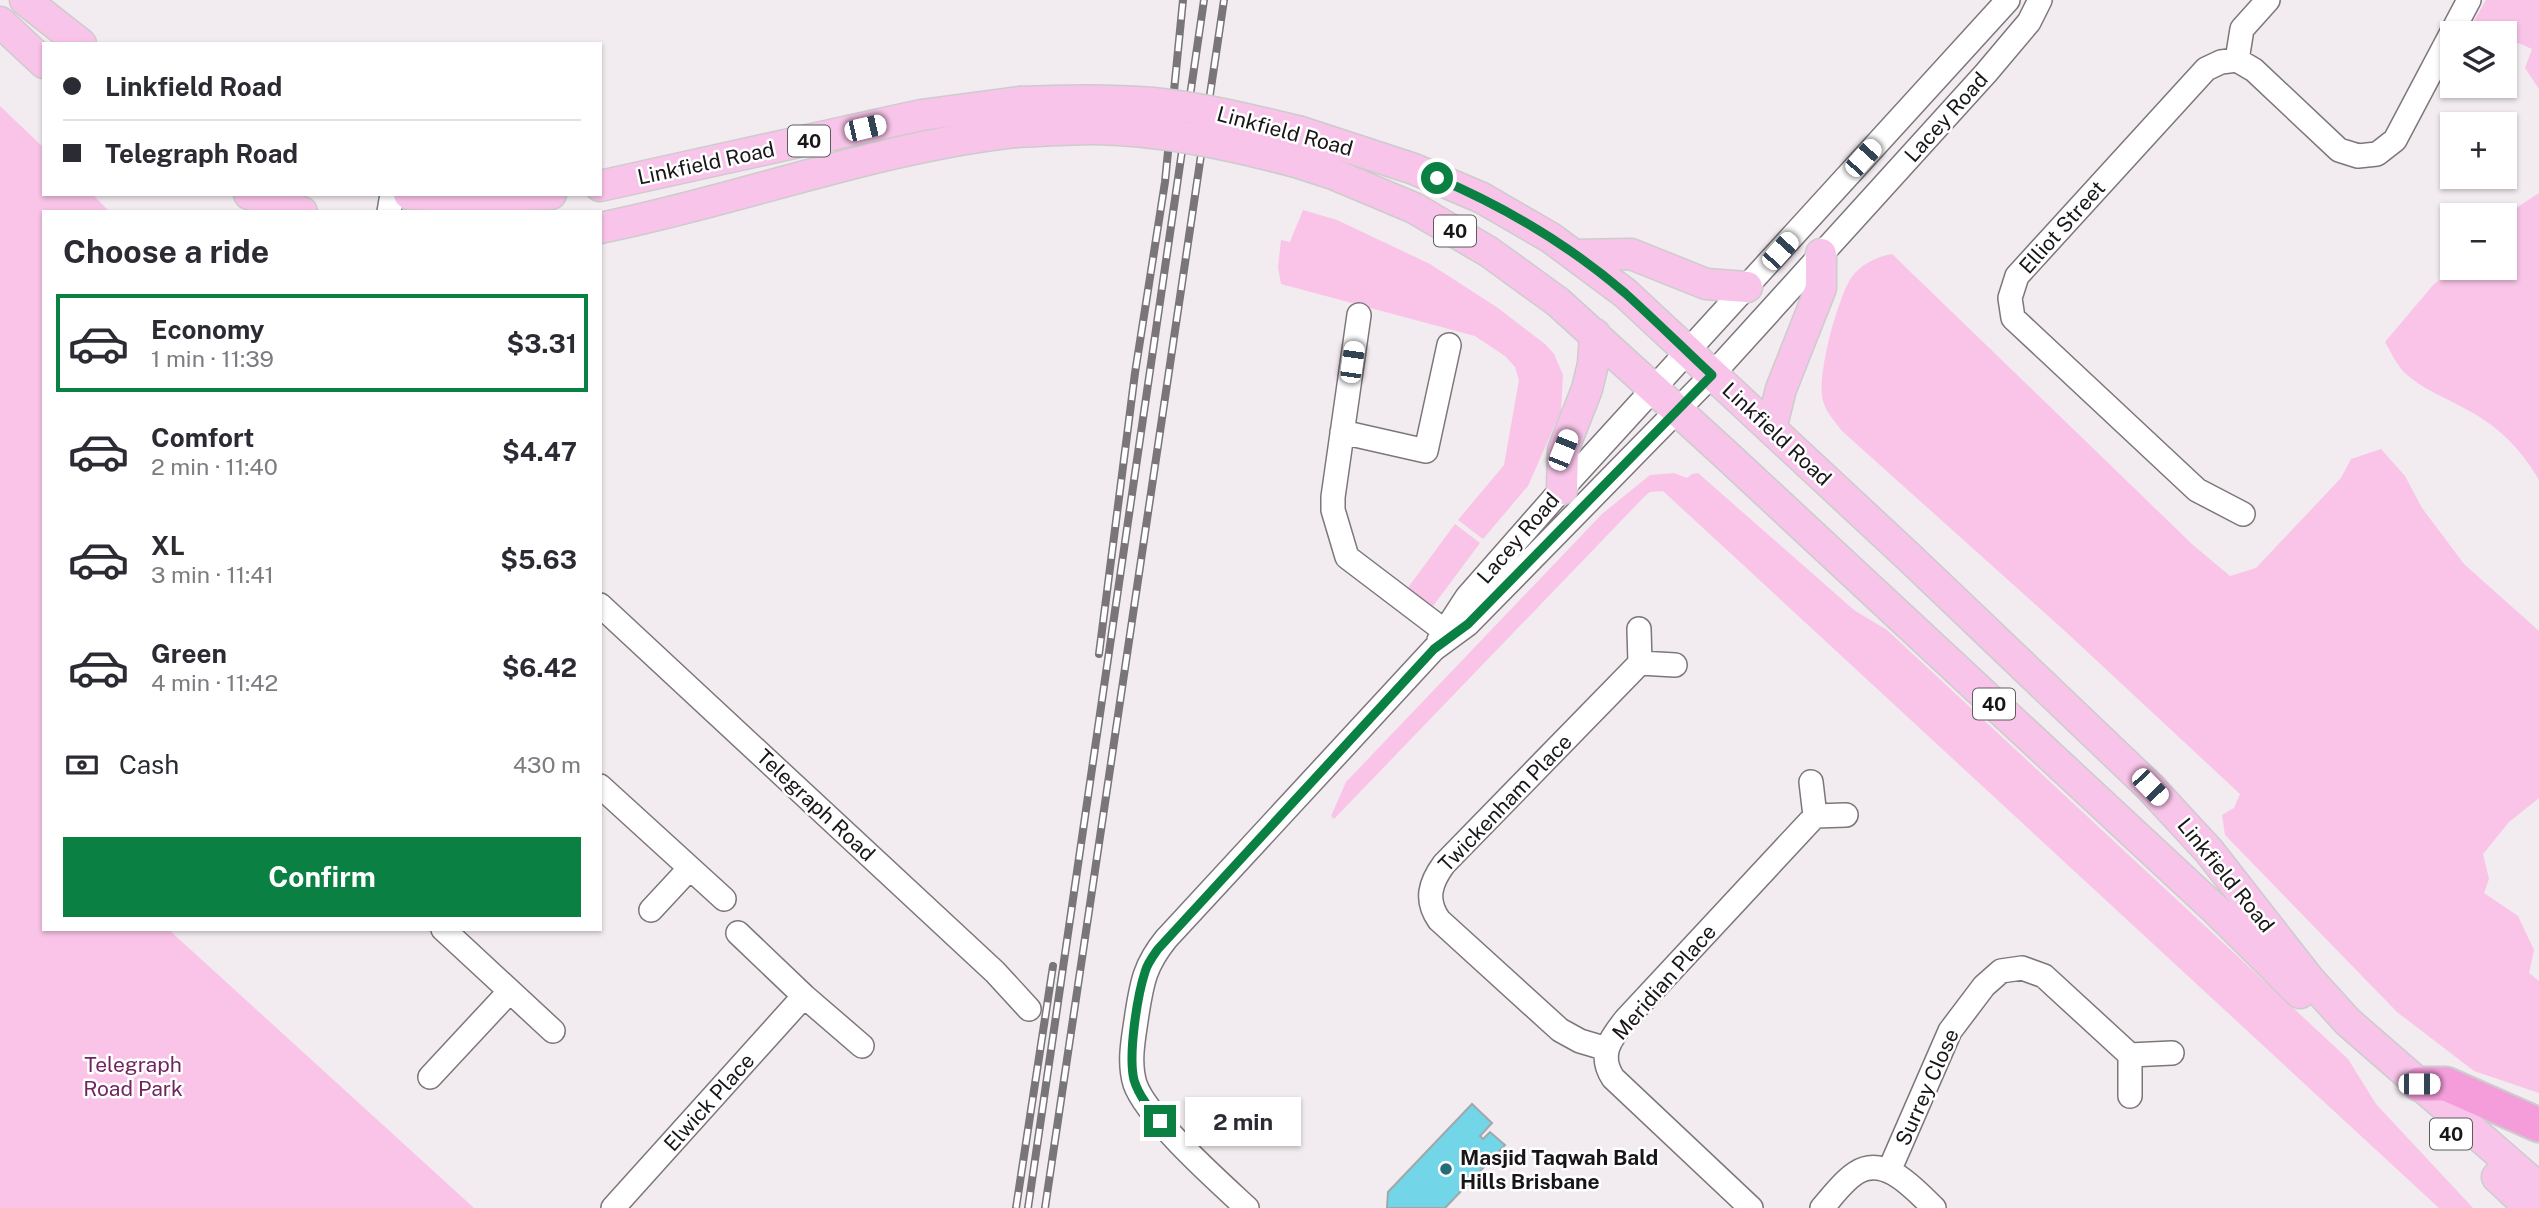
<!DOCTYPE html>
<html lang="en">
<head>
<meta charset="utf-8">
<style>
	body { margin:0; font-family:"Public Sans",sans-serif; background:#f7f7f7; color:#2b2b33; height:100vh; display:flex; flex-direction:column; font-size:26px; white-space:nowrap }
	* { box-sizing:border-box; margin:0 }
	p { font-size:23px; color:#7c7c81 }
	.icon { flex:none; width:38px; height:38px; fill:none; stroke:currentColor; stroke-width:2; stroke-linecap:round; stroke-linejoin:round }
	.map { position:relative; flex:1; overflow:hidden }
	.side { position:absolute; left:42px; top:210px; width:560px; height:721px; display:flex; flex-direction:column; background:#fff; border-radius:0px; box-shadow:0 2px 5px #0004 }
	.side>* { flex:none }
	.banner { position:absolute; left:42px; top:42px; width:560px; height:154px; border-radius:0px; box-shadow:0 2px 5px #0004; display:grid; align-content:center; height:154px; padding:0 21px; background:#fff }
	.buttons { position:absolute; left:2440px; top:21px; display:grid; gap:14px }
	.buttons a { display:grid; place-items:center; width:77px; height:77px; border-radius:0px; background:#fff; box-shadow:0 2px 5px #0004; font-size:35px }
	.end { position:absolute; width:32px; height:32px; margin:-16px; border:9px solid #0b8043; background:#fff; box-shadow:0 0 0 4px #fff }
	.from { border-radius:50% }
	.bubble { position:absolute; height:49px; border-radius:0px; background:#fff; box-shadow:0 2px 5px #0004; font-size:23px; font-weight:700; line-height:49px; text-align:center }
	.car { position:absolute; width:21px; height:42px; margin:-21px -10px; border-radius:9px; box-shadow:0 0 5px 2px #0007; background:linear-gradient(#fff 24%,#345 0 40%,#fff 0 76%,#345 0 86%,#fff 0) }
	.banner b { display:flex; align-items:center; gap:24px; height:66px; font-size:26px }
	.banner b+b { border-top:2px solid #e1e1e2 }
	.banner i { width:18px; height:18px; background:#2b2b33 }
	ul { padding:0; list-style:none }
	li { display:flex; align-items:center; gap:21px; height:98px; margin:0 14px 10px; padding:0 7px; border:4px solid transparent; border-radius:0px }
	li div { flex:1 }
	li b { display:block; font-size:26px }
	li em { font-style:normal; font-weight:700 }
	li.active { border-color:#0b8043 }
	li>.icon { width:63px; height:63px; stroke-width:1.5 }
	h2 { padding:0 21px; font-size:32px; line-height:84px }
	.pay { display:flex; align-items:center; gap:18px; height:77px; padding:0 21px; font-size:26px }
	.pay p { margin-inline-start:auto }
	.button { display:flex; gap:14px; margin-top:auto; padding:14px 21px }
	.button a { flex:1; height:80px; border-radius:0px; background:#0b8043; color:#fff; font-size:28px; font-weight:700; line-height:80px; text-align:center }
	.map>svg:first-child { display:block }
</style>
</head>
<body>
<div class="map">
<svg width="2539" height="1208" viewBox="0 0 2539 1208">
	<rect width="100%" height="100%" fill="#f2ebf0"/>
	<path fill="#f9c4e7" d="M2486,0H2539V89L2525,68L2532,49L2516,42L2504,50V33H2467Z
		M0,106L44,148V194H92L110,212H44V929H168L474,1208H0Z
		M2539,193V480C2519,446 2497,425 2462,407C2442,396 2423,389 2406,374C2397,366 2391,352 2385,342L2434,284L2457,268H2504V216Z
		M1303,210L1337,220L1430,264L1498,308L1545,344L1554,354L1563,375L1561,411L1528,486L1483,539L1458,520L1504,465L1519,380L1515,367L1505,356L1475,336L1281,284L1278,267L1281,240L1290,242Z
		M1892,254L2193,545L2230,576L2256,568L2341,478L2351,459L2381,449L2405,476L2422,508L2464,564L2539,631V798L2509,822L2483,854L2489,879L2484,893L2518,916L2534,950L2529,973L2539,981V1093L2474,1071L2397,1012L2225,835L2222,815L2234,808L2240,794L2066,632L1842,431C1836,423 1827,413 1824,404C1814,382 1838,298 1851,278C1861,264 1876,257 1892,254Z
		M1674,473L1687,478L1692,474L1698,473L1854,610L1887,630L2348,1059L2376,1104L2473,1208H2439L1663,491L1650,492L1644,497L1334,819L1331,816L1346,782L1602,514L1650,475Z
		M1455,524L1480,543L1433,606L1407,589Z"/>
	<path fill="#73d6e8" stroke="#9fa8aa" stroke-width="2" d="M1472,1104L1492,1123L1480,1136L1483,1139L1490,1132L1505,1145L1445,1208H1387L1388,1192Z"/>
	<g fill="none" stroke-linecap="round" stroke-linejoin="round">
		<defs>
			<path id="minor" d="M2237,60L2242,29L2268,0
				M389,212L392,194
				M1359,315L1333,497V510L1347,557L1451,636
				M1342,432L1426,451L1449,345
				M2243,514L2197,490L2013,318L2010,298L2017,276L2206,69L2221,62L2237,60L2254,70L2339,150L2358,156L2377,154L2395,140L2469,0
				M600,605L995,972L1029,1009
				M1639,629L1640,663L1675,665
				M1439,640L1467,597L1562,489L2008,0
				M1811,782L1815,816L1846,815
				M600,786L724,899
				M651,910L690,868
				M443,929L553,1031
				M738,933L804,996
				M1607,1049L1580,1041L1560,1030L1439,920C1425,900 1430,883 1444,864L1640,663
				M430,1077L510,991
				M2130,1096V1055L2172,1053
				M1889,1171L1950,1031L1984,986L2001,971L2022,968L2044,976L2130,1055
				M613,1208L804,996L862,1046
				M1247,1208C1218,1181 1147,1118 1135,1084C1128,1061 1134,1036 1137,1014C1142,982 1145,965 1166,939L1434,649L1468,624L1712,375L1986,73L2029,22L2040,0
				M1751,1208L1613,1078C1598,1055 1610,1039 1626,1019L1815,816
				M1822,1208C1832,1197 1843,1181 1856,1173C1885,1154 1915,1190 1934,1208"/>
			<path id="major" d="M25,0L81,44
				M0,22L44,63
				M1301,132L1414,169L1482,198L1551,238L1625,293L1911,559L2150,787L2209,851L2309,979L2348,1022L2539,1188
				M1296,162L1333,174L1414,208L1489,252L1558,302L1723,452L2217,911L2300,993
				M600,186L921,115L1019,102
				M249,194L302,212
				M409,194L466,197L551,194
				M600,228C740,200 873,148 1015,132
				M1576,255L1631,254L1706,284L1747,287
				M1771,429L1781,389L1821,288V254
				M1562,489L1563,450L1587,389L1593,364L1595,334
				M2497,1177L2530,1208"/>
			<path id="highway" d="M2419,1084H2446L2539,1125"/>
		</defs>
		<use href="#minor" stroke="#7d767b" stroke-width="26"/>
		<use href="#major" stroke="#ccc" stroke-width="33"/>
		<use href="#highway" stroke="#ccc" stroke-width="37"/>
		<use href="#minor" stroke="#fff" stroke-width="23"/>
		<use href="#major" stroke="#f9c4e9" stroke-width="30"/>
		<use href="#highway" stroke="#f59ddb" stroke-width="33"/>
		<defs>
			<path id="rail" d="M1099,654L1135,373L1165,182L1183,0
				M1016,1208L1053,966
				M1028,1208L1204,0
				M1045,1208L1224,0"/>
		</defs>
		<use href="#rail" stroke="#797578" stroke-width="8"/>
		<use href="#rail" stroke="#fff" stroke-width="5" stroke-dasharray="16" stroke-linecap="butt"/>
		<defs>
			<path id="major-bridge" d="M1019,102C1064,100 1109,99 1153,103C1203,108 1252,120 1301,132
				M1015,132C1042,131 1069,129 1096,129C1163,130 1231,145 1296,162"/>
		</defs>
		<use href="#major-bridge" stroke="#ccc" stroke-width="33" stroke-linecap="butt"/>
		<use href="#major-bridge" stroke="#f9c4e9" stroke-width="30"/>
	</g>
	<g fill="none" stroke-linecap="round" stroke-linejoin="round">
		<path stroke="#0b8043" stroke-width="9" d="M1160,1121C1149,1108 1139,1096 1134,1080C1128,1055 1137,997 1145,972C1147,964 1153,956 1158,949L1434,649L1468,624L1712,375C1683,348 1655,320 1625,293C1569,245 1505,207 1437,178"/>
	</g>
	<circle fill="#256d79" stroke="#fff" stroke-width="2.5" cx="1446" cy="1169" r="7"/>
	<g text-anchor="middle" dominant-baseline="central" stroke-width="5" stroke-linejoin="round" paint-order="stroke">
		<g fill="#fff" stroke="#5d5c5d" stroke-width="2">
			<rect x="788" y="125.5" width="42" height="31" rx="5"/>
			<rect x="1434" y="215.5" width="42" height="31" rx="5"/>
			<rect x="1973" y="688.5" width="42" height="31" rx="5"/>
			<rect x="2430" y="1118.5" width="42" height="31" rx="5"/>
		</g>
		<g font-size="19" font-weight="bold" fill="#181618">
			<text x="809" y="141">40</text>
			<text x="1455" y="231">40</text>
			<text x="1994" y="704">40</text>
			<text x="2451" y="1134">40</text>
		</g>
		<g font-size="21" fill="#181618" stroke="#fff">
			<text transform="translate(1946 117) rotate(-48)">Lacey Road</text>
			<text transform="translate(1285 131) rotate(15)">Linkfield Road</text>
			<text transform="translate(706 163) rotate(-12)">Linkfield Road</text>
			<text transform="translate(2062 227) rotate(-48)">Elliot Street</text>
			<text transform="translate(1777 434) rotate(43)">Linkfield Road</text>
			<text transform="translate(1518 538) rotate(-49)">Lacey Road</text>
			<text transform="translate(1505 803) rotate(-46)">Twickenham Place</text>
			<text transform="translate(816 805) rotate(43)">Telegraph Road</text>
			<text transform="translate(2226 875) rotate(51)">Linkfield Road</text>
			<text transform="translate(1664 982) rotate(-49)">Meridian Place</text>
			<text transform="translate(1927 1087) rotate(-66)">Surrey Close</text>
			<text transform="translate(709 1102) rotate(-48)">Elwick Place</text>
		</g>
		<g font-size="21" fill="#70255e" stroke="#fff">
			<text x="133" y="1064">Telegraph<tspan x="133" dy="24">Road Park</tspan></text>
		</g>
		<g font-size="21" font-weight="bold" fill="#181618" stroke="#fff" text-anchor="start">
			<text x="1460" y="1157">Masjid Taqwah Bald<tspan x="1460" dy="24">Hills Brisbane</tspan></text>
		</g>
	</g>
</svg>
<div class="buttons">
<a><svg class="icon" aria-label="layers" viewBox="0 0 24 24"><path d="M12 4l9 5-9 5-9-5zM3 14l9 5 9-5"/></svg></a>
<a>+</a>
<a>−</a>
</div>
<i class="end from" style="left:1437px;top:178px"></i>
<i class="end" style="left:1160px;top:1121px"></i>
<div class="bubble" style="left:1185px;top:1097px;width:116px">2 min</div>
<i class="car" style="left:865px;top:128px;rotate:77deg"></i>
<i class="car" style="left:1863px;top:158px;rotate:42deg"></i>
<i class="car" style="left:1780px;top:251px;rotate:42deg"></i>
<i class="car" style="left:1352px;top:362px;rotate:8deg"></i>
<i class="car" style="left:1563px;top:450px;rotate:22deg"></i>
<i class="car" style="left:2150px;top:787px;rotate:136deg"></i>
<i class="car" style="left:2419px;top:1084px;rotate:90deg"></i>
<div class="banner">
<b><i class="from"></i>Linkfield Road</b>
<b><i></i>Telegraph Road</b>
</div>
<section class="side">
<h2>Choose a ride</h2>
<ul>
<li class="active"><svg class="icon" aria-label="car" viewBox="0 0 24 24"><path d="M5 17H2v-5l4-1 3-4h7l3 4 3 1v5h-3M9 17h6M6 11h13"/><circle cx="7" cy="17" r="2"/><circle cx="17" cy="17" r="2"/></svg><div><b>Economy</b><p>1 min · 11:39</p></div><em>$3.31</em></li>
<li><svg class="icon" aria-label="car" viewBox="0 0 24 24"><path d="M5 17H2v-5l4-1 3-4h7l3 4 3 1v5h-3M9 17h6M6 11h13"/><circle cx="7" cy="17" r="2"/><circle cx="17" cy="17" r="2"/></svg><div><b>Comfort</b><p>2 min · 11:40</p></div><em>$4.47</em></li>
<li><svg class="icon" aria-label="car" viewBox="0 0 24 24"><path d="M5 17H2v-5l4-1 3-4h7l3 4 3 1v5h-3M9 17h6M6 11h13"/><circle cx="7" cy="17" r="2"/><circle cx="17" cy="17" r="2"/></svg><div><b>XL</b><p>3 min · 11:41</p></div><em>$5.63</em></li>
<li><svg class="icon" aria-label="car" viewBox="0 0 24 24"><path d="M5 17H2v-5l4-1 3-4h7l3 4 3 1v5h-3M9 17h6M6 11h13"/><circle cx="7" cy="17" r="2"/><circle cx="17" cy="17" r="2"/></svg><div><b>Green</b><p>4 min · 11:42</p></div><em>$6.42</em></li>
</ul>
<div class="pay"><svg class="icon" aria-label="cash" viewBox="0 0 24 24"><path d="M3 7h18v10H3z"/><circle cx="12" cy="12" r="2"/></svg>Cash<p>430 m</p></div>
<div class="button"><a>Confirm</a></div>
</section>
</div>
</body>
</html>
